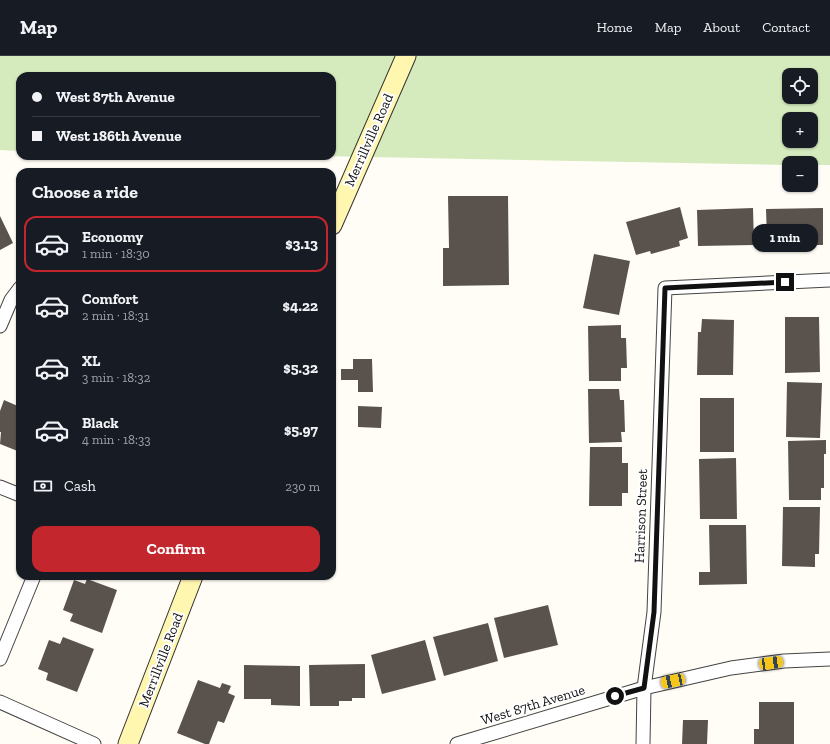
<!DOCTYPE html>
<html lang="en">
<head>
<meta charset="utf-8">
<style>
	body { margin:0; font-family:"Zilla Slab",serif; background:#20242c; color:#f1f3f6; height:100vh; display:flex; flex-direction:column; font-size:15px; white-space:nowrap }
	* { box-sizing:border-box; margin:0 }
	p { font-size:13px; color:#9ea1a6 }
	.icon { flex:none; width:22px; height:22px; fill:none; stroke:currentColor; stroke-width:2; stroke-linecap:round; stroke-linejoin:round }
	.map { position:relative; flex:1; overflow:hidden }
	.details { position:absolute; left:16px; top:112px; width:320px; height:412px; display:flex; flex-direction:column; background:#171b24; border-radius:12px; box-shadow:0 1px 3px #0004 }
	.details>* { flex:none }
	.top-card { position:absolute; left:16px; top:16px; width:320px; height:88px; border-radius:12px; box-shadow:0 1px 3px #0004; display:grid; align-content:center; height:88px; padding:0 16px; background:#171b24 }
	.controls { position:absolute; left:782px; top:12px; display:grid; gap:8px }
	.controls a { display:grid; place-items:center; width:36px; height:36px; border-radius:8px; background:#171b24; box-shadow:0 1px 3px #0004; font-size:20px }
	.end { position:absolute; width:18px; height:18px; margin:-9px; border:5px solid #111; background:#fff; box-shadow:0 0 0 2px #fff }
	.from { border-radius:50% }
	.bubble { position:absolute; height:28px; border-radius:12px; background:#171b24; box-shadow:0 1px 3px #0004; font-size:13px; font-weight:700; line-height:28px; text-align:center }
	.car { position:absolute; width:12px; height:24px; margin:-12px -6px; border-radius:5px; box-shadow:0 0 3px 1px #0007; background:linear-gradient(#f5c518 24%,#345 0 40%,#f5c518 0 76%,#345 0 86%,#f5c518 0) }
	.top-card b { display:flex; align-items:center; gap:14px; height:38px; font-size:15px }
	.top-card b+b { border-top:1px solid #363941 }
	.top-card i { width:10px; height:10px; background:#f1f3f6 }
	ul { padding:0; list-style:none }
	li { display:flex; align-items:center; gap:12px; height:56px; margin:0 8px 6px; padding:0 8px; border:2px solid transparent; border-radius:12px }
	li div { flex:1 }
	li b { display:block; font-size:15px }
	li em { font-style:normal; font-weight:700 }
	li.on { border-color:#c4262e }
	li>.icon { width:36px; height:36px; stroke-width:1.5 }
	h2 { padding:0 16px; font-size:18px; line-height:48px }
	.pay { display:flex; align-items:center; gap:10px; height:44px; padding:0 16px; font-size:15px }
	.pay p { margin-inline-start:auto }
	.button { display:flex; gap:8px; margin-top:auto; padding:8px 16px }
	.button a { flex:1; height:46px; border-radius:12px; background:#c4262e; color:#fff; font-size:16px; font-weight:700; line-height:46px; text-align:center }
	header { display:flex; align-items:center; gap:24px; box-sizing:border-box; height:56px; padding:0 20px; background:#171b24; border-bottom:1px solid #363941 }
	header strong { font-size:19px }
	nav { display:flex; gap:22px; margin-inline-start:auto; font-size:14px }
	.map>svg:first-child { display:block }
</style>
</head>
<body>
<header>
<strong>Map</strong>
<nav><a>Home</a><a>Map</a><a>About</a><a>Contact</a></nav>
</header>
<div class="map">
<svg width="830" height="688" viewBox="0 0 830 688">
	<rect width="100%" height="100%" fill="#fffdf5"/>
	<path fill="#d5ebbd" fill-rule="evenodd" d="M0,0H830V109H811V107H789V109L318,100H332V20H20V95L0,94ZM789,19H811V41H789ZM789,63H811V85H789Z"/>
	<path fill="#5a524d" d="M448,140H508L509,229L443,230V192H449Z
		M680,151L688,182L679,185L680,190L651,198L650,195L636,199L626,166Z
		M753,152L754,189L698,190L697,154Z
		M823,152V189H779V185H767L766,153Z
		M0,160L13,187L0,194Z
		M594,198L630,205L619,259L583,252Z
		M785,261H819L820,316L785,317Z
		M702,263L734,264L733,319H697L698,276H701Z
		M621,269V282H626L627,312H621V325H589L588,270Z
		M353,303H372L373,336H358V324H341V313H353Z
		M787,326L822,327L820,382L786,381Z
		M588,333H619L620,344H624L625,376H621L622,386L589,387Z
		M700,342H734V396H700Z
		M4,344L20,351V396L0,388L1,376H0V355Z
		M358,350L382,351L381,372L358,371Z
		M826,384V398H824V432H821V444H789L788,385Z
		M590,391H622V407H628V437H622V450H589Z
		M736,402L737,463H700L699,403Z
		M783,451H820L819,498H815V511L782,510Z
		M709,469H746L747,528L699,529V516H710Z
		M87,523L117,534L102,577L70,565L73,558L63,554L74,524L85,528Z
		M548,549L558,589L504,602L494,562Z
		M488,567L498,605L444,620L433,581Z
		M63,581L94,593L77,636L46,624L48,617L38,613L49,584L60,588Z
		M425,584L436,624L382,638L371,599Z
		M365,608V642H352V645H339V650H310L309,609Z
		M244,609L300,610V650L271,649V643H244Z
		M198,624L220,632L222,627L231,630L228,637L235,640L224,667L218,665L209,688H205L177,677Z
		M759,646H794V688H754V673H759Z
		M683,664H708L707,688H682Z"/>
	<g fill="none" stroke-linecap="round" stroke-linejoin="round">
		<defs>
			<path id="street" d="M0,270L11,244L20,232
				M0,431L20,439
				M0,603L34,520
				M0,646L94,688
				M457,688L644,632L731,612L784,605L830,603
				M643,688L644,632L654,556L665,232L830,224"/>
			<path id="secondary" d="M332,169L406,0
				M128,688L193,520"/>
		</defs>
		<use href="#street" stroke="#444" stroke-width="15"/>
		<use href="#secondary" stroke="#333" stroke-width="21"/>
		<use href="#street" stroke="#fff" stroke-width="13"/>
		<use href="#secondary" stroke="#fff6b0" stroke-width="19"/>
	</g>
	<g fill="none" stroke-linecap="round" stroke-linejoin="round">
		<path stroke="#111" stroke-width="5" d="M615,640L644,632L654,556L665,232L785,226"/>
	</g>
	<g text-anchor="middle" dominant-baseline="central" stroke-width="4" stroke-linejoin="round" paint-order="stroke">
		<g font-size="14" fill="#111" stroke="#fff">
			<text transform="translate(369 84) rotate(-66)">Merrillville Road</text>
			<text transform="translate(641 460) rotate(-88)">Harrison Street</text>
			<text transform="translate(161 604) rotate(-69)">Merrillville Road</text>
			<text transform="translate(533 649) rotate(-17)">West 87th Avenue</text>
		</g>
	</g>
</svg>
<div class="controls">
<a><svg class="icon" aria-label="locate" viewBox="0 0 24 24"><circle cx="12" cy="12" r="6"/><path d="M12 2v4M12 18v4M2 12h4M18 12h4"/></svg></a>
<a>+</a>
<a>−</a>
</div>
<i class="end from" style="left:615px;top:640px"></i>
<i class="end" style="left:785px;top:226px"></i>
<div class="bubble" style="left:752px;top:168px;width:66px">1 min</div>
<i class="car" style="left:771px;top:607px;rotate:82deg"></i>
<i class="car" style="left:673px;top:625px;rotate:258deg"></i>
<div class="top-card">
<b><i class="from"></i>West 87th Avenue</b>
<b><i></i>West 186th Avenue</b>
</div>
<section class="details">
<h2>Choose a ride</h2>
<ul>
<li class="on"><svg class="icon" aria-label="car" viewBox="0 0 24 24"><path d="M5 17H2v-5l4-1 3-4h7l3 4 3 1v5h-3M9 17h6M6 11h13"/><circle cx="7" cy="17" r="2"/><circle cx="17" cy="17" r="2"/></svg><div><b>Economy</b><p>1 min · 18:30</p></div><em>$3.13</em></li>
<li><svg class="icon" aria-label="car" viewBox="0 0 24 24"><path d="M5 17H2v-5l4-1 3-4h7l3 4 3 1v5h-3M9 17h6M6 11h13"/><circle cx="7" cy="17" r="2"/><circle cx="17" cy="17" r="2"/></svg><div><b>Comfort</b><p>2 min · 18:31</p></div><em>$4.22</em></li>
<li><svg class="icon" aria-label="car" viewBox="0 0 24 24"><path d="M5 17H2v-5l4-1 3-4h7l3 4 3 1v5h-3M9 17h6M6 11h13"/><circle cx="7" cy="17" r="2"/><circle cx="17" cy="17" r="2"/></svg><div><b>XL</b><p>3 min · 18:32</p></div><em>$5.32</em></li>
<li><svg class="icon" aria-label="car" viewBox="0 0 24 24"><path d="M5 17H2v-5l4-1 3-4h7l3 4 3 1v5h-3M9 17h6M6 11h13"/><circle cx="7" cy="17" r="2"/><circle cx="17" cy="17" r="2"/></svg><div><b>Black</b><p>4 min · 18:33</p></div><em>$5.97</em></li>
</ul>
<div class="pay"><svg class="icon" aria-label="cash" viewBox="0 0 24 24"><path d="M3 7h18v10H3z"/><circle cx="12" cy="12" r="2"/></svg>Cash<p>230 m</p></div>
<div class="button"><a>Confirm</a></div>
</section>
</div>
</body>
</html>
